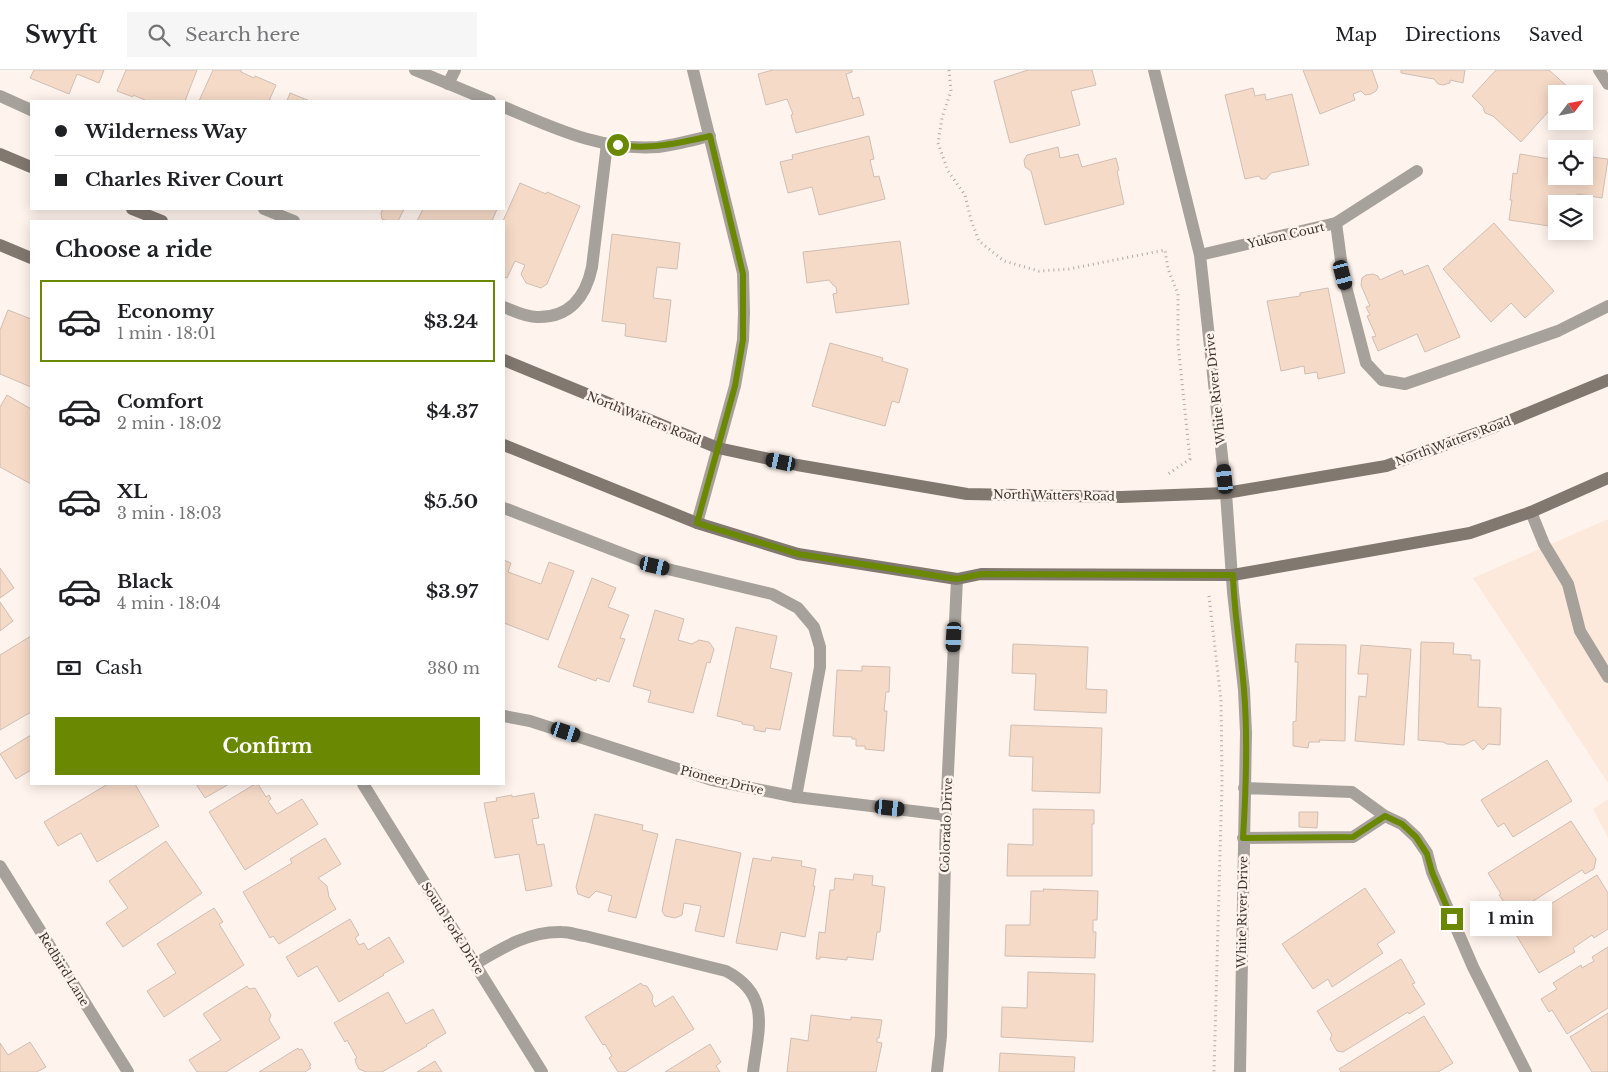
<!DOCTYPE html>
<html lang="en">
<head>
<meta charset="utf-8">
<style>
	body { margin:0; font-family:"Libre Baskerville",serif; background:#f6f6f6; color:#202124; height:100vh; display:flex; flex-direction:column; font-size:19px; white-space:nowrap }
	* { box-sizing:border-box; margin:0 }
	p { font-size:16px; color:#757577 }
	.icon { flex:none; width:28px; height:28px; fill:none; stroke:currentColor; stroke-width:2; stroke-linecap:round; stroke-linejoin:round }
	.map { position:relative; flex:1; overflow:hidden }
	.drawer { position:absolute; left:30px; top:150px; width:475px; height:565px; display:flex; flex-direction:column; background:#fff; border-radius:0px; box-shadow:0 2px 12px #0003 }
	.drawer>* { flex:none }
	.top-card { position:absolute; left:30px; top:30px; width:475px; height:110px; border-radius:0px; box-shadow:0 2px 12px #0003; display:grid; align-content:center; height:110px; padding:0 25px; background:#fff }
	.needle { width:32px; rotate:58deg }
	.buttons { position:absolute; left:1548px; top:15px; display:grid; gap:10px }
	.buttons a { display:grid; place-items:center; width:45px; height:45px; border-radius:0px; background:#fff; box-shadow:0 2px 12px #0003; font-size:25px }
	.end { position:absolute; width:22px; height:22px; margin:-11px; border:6px solid #6a8801; background:#fff; box-shadow:0 0 0 2px #fff }
	.from { border-radius:50% }
	.bubble { position:absolute; height:35px; border-radius:0px; background:#fff; box-shadow:0 2px 12px #0003; font-size:16px; font-weight:800; line-height:35px; text-align:center }
	.car { position:absolute; width:15px; height:30px; margin:-15px -8px; border-radius:6px; box-shadow:0 0 4px 1px #0007; background:linear-gradient(#222 24%,#8ab4d8 0 40%,#222 0 76%,#8ab4d8 0 86%,#222 0) }
	.top-card b { display:flex; align-items:center; gap:18px; height:48px; font-size:19px }
	.top-card b+b { border-top:1px solid #e0e0e0 }
	.top-card i { width:12px; height:12px; background:#202124 }
	ul { padding:0; list-style:none }
	li { display:flex; align-items:center; gap:15px; height:82px; margin:0 10px 8px; padding:0 15px; border:2px solid transparent; border-radius:0px }
	li div { flex:1 }
	li b { display:block; font-size:19px }
	li em { font-style:normal; font-weight:800 }
	li.on { border-color:#6a8801 }
	li>.icon { width:45px; height:45px; stroke-width:1.5 }
	h2 { padding:0 25px; font-size:22px; line-height:60px }
	.pay { display:flex; align-items:center; gap:12px; height:55px; padding:0 25px; font-size:19px }
	.pay p { margin-inline-start:auto }
	.cta { display:flex; gap:10px; margin-top:auto; padding:10px 25px }
	.cta a { flex:1; height:58px; border-radius:0px; background:#6a8801; color:#fff; font-size:20px; font-weight:800; line-height:58px; text-align:center }
	header { display:flex; align-items:center; gap:30px; box-sizing:border-box; height:70px; padding:0 25px; background:#fff; border-bottom:1px solid #e0e0e0 }
	header strong { font-size:24px }
	nav { display:flex; gap:28px; margin-inline-start:auto; font-size:18px }
	.search { width:350px; height:45px; background:#f6f6f6; display:flex; align-items:center; gap:12px; box-sizing:border-box; padding:0 18px; border-radius:0px; color:#757577; font-size:19px }
	.map>svg:first-child { display:block }
</style>
</head>
<body>
<header>
<strong>Swyft</strong>
<div class="search"><svg class="icon" aria-label="search" viewBox="0 0 24 24"><circle cx="10" cy="10" r="6"/><path d="M15 15l6 6"/></svg>Search here</div>
<nav><a>Map</a><a>Directions</a><a>Saved</a></nav>
</header>
<div class="map">
<svg width="1608" height="1002" viewBox="0 0 1608 1002">
	<rect width="100%" height="100%" fill="#fff4ed"/>
	<path fill="#fde9dc" d="M1608,449V713L1473,508Z
		M1608,729V768L1593,739Z"/>
	<path fill="#f6dac8" stroke="#cfbeb4" d="M34,0H104L99,13L77,4L69,24L30,8Z
		M126,0H197L185,31H144L145,30L133,25V27L117,21Z
		M213,0H241V2L254,8L255,6L276,15L269,31H199Z
		M773,0H852V2L846,4L853,29L859,27L864,45L796,63L791,45L793,44L787,29L766,35L758,4Z
		M1028,0H1092L1096,15L1071,21L1080,55L1010,73L994,11Z
		M1303,0H1372L1378,17L1376,21L1371,24L1365,25L1361,21L1353,24L1355,30L1320,44Z
		M1401,0H1465L1463,13L1450,10V13L1443,15L1438,14L1434,9L1401,3Z
		M1496,0H1549L1569,18L1564,24H1556V33L1521,72L1493,46L1485,43L1483,37L1472,26Z
		M1253,18L1255,26L1265,24L1266,30L1292,24L1309,95L1271,103L1266,109H1261L1259,106L1245,109L1225,25Z
		M290,23L310,31H287Z
		M869,66L874,89L870,90L874,107L879,106L885,129L819,145L812,117L788,123L780,92L793,89L792,85Z
		M1058,77L1060,88L1078,84L1082,97L1116,88L1119,100L1117,101L1124,134L1045,155L1031,101L1025,97L1024,90L1027,85Z
		M1520,84L1556,90V106H1584V86L1608,89L1602,128L1577,124L1576,134H1556V157L1509,150L1512,130H1510L1513,103L1517,104Z
		M520,113L546,124L547,122L580,136L547,214L541,218L526,213L521,204L525,195L515,191L507,208L504,207L503,151Z
		M1584,138H1586L1592,146L1590,157L1584,160Z
		M383,139H404L398,151H388L382,149L381,143Z
		M423,139H497L492,151H417Z
		M1494,153L1554,221L1525,248L1511,233L1491,252L1443,199Z
		M612,164L680,173L677,199L657,197L653,228L671,230L666,272L625,266L626,254L602,251Z
		M900,171L909,234L836,243L833,224L837,223L836,217L833,215L829,210L807,213L803,182Z
		M1428,195L1460,267L1425,282L1417,264L1378,281L1372,267L1376,266L1367,246L1370,245L1366,237L1370,236L1361,215L1362,208L1366,205L1373,204L1378,206L1380,210L1402,200L1404,205Z
		M1328,218L1345,303L1318,309L1317,302L1305,304L1304,296L1281,301L1267,231L1300,226V223Z
		M8,240L31,249V317L0,304V260Z
		M830,273L883,288L882,291L908,299L899,333L892,331L885,356L812,336Z
		M7,325L31,339V414L0,397V337Z
		M504,490L511,493L508,502L541,514L549,492L574,501L548,570L504,553Z
		M0,498L14,518L0,528Z
		M592,508L616,518L608,537L629,545L620,568L625,569L609,612L597,608L596,611L558,597Z
		M0,532L13,551L0,561Z
		M655,540L684,549L678,570L692,574L699,570L709,572L714,579L710,593L707,592L693,643L648,632L651,621L633,616Z
		M736,557L777,566L770,598L792,603L780,660L766,658L765,662L754,660V656L742,654V652L717,646Z
		M31,566V642L0,660V585Z
		M1421,572L1454,573L1453,584L1471,585V590H1480L1478,637L1501,638L1500,675L1488,674L1483,680L1474,670L1464,675L1447,674L1443,672L1418,670Z
		M1013,574L1088,577L1086,619L1107,620L1106,643L1034,640L1036,604L1012,603Z
		M1296,574L1346,575L1345,671L1319,670L1320,672H1309L1308,678L1293,676V652L1296,651L1298,592H1295Z
		M1361,575L1411,579L1404,675L1355,671L1359,626L1366,627L1368,604H1358Z
		M862,596L890,597L889,622H886L884,641H887L884,681L865,679V676H856V669H852V667L833,666L837,600L862,601Z
		M1011,655L1102,658L1100,723L1032,721L1033,687L1009,686Z
		M31,665V700L16,709L0,684Z
		M1547,690L1572,731L1513,767L1504,753L1498,757L1481,730Z
		M108,714H135L159,756L97,792L81,763L58,776L44,752Z
		M196,714H229L205,728Z
		M255,714H258L266,727L269,725L271,729L268,731L277,744L302,729L318,754L245,800L209,742Z
		M534,723L539,748L532,749L537,775L544,774L552,816L526,821L519,784L495,788L484,733L497,731L496,728L512,725V727Z
		M1033,739L1094,740V754H1092V806H1007L1008,774L1033,775Z
		M1299,742H1318L1317,758L1299,757Z
		M595,744L643,755L642,760L658,764L636,848L608,841L612,826L596,821L589,828L578,824L576,817Z
		M1571,751L1596,789L1594,799L1585,804L1582,800L1527,835L1530,839L1515,848L1499,825L1501,824L1488,803Z
		M325,768L341,794L318,808L327,816L329,827L336,839L279,874L273,866L270,868L243,822L292,793L290,789Z
		M676,769L741,783L724,867L695,861L701,836L684,833L682,845L675,848L665,846L662,841Z
		M166,771L202,823L123,877L106,853L128,838L109,811Z
		M772,787L802,791L801,796L816,799L813,816H815L805,867L781,862L777,880L736,873L753,788L771,791Z
		M854,804L873,806L872,815L885,817L880,862H877L873,890L847,887V890L820,887V889H816L819,862L825,863L830,820H834L835,808L853,810Z
		M1597,805L1608,823V859L1594,868L1592,865L1573,878L1575,882L1539,903L1512,858Z
		M1365,818L1395,862L1377,874L1383,883L1332,917L1328,909L1313,919L1282,874Z
		M1043,819L1098,821L1097,850H1093V862H1096L1095,888L1005,886L1006,855H1030L1031,821H1044Z
		M214,838L223,852L219,854L244,895L164,947L147,921L176,903L157,874Z
		M350,849L359,865L355,868L359,875L364,873L368,880L389,867L404,892L383,904L384,905L339,932L317,896L298,907L286,887Z
		M1608,877V938L1567,964L1552,940L1549,942L1541,929L1557,919L1553,913L1581,895L1582,898L1594,891L1592,887Z
		M1401,889L1415,913L1412,914L1425,934L1409,944L1408,942L1343,982L1337,981L1330,969L1332,965L1317,941Z
		M1028,902L1095,904L1093,972L1001,967L1002,937L1027,938Z
		M641,913L642,915L647,916L653,926L652,931L655,937L673,926L694,959L625,1002H618L609,988L612,986L605,974L603,975L585,947Z
		M247,916L249,919L255,918L271,945L269,950L280,968L226,1002H197L189,990L221,970L203,944Z
		M388,922L406,954L433,939L446,963L426,975L427,976L382,1002H366L359,999L356,993L355,989L357,988L347,970L345,972L334,953Z
		M1608,943V1002H1592L1570,967Z
		M811,945L851,950V947L882,950L879,968H877V972L882,973L876,1002H787L791,968L808,971Z
		M1424,946L1453,993L1438,1002H1341L1339,999Z
		M30,972L46,997L37,1002H0V973L8,985Z
		M710,974L721,992L716,996L720,1002H665Z
		M298,978L299,980L302,979L311,995L309,996L311,998L305,1002H259Z
		M1000,983L1075,987L1074,1002H999Z
		M435,991L442,1002H417Z"/>
	<g fill="none" stroke-linecap="round" stroke-linejoin="round">
		<path stroke="#b2a9a3" stroke-width="3" stroke-dasharray="1 4" stroke-linecap="butt" d="M949,0L951,21L942,48L938,73L948,101L965,125L971,150L979,171L1004,191L1039,201L1069,199L1165,180L1168,199L1178,224V274L1190,389L1168,404
			M1209,526L1221,630L1222,712L1214,1002"/>
		<path stroke="#a7a19b" stroke-width="12" d="M1599,0L1608,14
			M448,14L455,0
			M0,26L31,40
			M264,139L294,151
			M1336,153L1343,205L1366,293L1382,310L1405,314L1558,261L1608,236
			M504,237C514,241 526,247 537,247C570,248 586,226 592,197L607,74
			M504,438L655,496L772,524L798,538L814,557L820,577V597L796,727
			M1531,442L1544,474L1568,514L1580,561L1608,607
			M475,894C502,878 529,861 562,862C569,862 578,865 585,866L726,901C772,925 758,960 753,1002"/>
		<path stroke="#a7a19b" stroke-width="12" d="M415,0L490,31
			M693,0L743,203L744,243L743,270L735,316L697,453
			M1154,0L1200,185L1226,423L1233,522L1244,620L1246,663L1240,1002
			M504,37C554,58 601,81 658,77C675,75 693,70 710,66
			M1200,185L1336,153L1417,101
			M504,646L530,651L712,710L796,727L946,745
			M363,714L542,1002
			M1244,718L1352,722L1385,746L1402,754L1416,767L1427,783L1432,802L1473,897L1526,1002
			M1243,768L1353,767L1385,746
			M0,796L128,1002
			M937,1002L941,966L946,745L957,509"/>
		<path stroke="#817870" stroke-width="12" d="M0,84L31,97
			M132,139L162,151
			M0,175L31,188
			M504,290L718,378L797,395L967,424L1121,427L1226,423L1386,396L1494,357L1608,310
			M504,375L697,453L798,484L957,509L981,504L1233,505L1470,463L1531,442L1608,408"/>
	</g>
	<g fill="none" stroke-linecap="round" stroke-linejoin="round">
		<path stroke="#6a8801" stroke-width="6" d="M618,75C650,80 680,73 710,66L743,204V270L735,316L697,453L798,484L957,509L982,504L1233,505C1234,544 1241,581 1244,620C1248,667 1246,720 1243,768L1353,767L1385,746L1402,754L1416,767L1427,784L1432,802L1452,849"/>
	</g>
	<g text-anchor="middle" dominant-baseline="central" stroke-width="5" stroke-linejoin="round" paint-order="stroke">
		<g font-size="12" fill="#3b3530" stroke="#fff4ed">
			<text transform="translate(1286 165) rotate(-13)">Yukon Court</text>
			<text transform="translate(1215 319) rotate(-96)">White River Drive</text>
			<text transform="translate(644 348) rotate(22)">North Watters Road</text>
			<text transform="translate(1453 371) rotate(-20)">North Watters Road</text>
			<text transform="translate(1054 425) rotate(1)">North Watters Road</text>
			<text transform="translate(722 710) rotate(14)">Pioneer Drive</text>
			<text transform="translate(946 755) rotate(-88)">Colorado Drive</text>
			<text transform="translate(1242 842) rotate(-89)">White River Drive</text>
			<text transform="translate(453 858) rotate(58)">South Fork Drive</text>
			<text transform="translate(64 899) rotate(58)">Redbird Lane</text>
		</g>
	</g>
</svg>
<div class="buttons">
<a><svg class="needle" viewBox="-14 -14 28 28"><path d="M0-13l5 13h-10z" fill="#e53935"/><path d="M0 13l5-13h-10z" fill="#757577"/></svg></a>
<a><svg class="icon" aria-label="locate" viewBox="0 0 24 24"><circle cx="12" cy="12" r="6"/><path d="M12 2v4M12 18v4M2 12h4M18 12h4"/></svg></a>
<a><svg class="icon" aria-label="layers" viewBox="0 0 24 24"><path d="M12 4l9 5-9 5-9-5zM3 14l9 5 9-5"/></svg></a>
</div>
<i class="end from" style="left:618px;top:75px"></i>
<i class="end" style="left:1452px;top:849px"></i>
<div class="bubble" style="left:1470px;top:831px;width:82px">1 min</div>
<i class="car" style="left:1343px;top:205px;rotate:165deg"></i>
<i class="car" style="left:781px;top:392px;rotate:282deg"></i>
<i class="car" style="left:1225px;top:409px;rotate:354deg"></i>
<i class="car" style="left:655px;top:496px;rotate:103deg"></i>
<i class="car" style="left:954px;top:567px;rotate:183deg"></i>
<i class="car" style="left:566px;top:662px;rotate:108deg"></i>
<i class="car" style="left:890px;top:738px;rotate:96deg"></i>
<div class="top-card">
<b><i class="from"></i>Wilderness Way</b>
<b><i></i>Charles River Court</b>
</div>
<section class="drawer">
<h2>Choose a ride</h2>
<ul>
<li class="on"><svg class="icon" aria-label="car" viewBox="0 0 24 24"><path d="M5 17H2v-5l4-1 3-4h7l3 4 3 1v5h-3M9 17h6M6 11h13"/><circle cx="7" cy="17" r="2"/><circle cx="17" cy="17" r="2"/></svg><div><b>Economy</b><p>1 min · 18:01</p></div><em>$3.24</em></li>
<li><svg class="icon" aria-label="car" viewBox="0 0 24 24"><path d="M5 17H2v-5l4-1 3-4h7l3 4 3 1v5h-3M9 17h6M6 11h13"/><circle cx="7" cy="17" r="2"/><circle cx="17" cy="17" r="2"/></svg><div><b>Comfort</b><p>2 min · 18:02</p></div><em>$4.37</em></li>
<li><svg class="icon" aria-label="car" viewBox="0 0 24 24"><path d="M5 17H2v-5l4-1 3-4h7l3 4 3 1v5h-3M9 17h6M6 11h13"/><circle cx="7" cy="17" r="2"/><circle cx="17" cy="17" r="2"/></svg><div><b>XL</b><p>3 min · 18:03</p></div><em>$5.50</em></li>
<li><svg class="icon" aria-label="car" viewBox="0 0 24 24"><path d="M5 17H2v-5l4-1 3-4h7l3 4 3 1v5h-3M9 17h6M6 11h13"/><circle cx="7" cy="17" r="2"/><circle cx="17" cy="17" r="2"/></svg><div><b>Black</b><p>4 min · 18:04</p></div><em>$3.97</em></li>
</ul>
<div class="pay"><svg class="icon" aria-label="cash" viewBox="0 0 24 24"><path d="M3 7h18v10H3z"/><circle cx="12" cy="12" r="2"/></svg>Cash<p>380 m</p></div>
<div class="cta"><a>Confirm</a></div>
</section>
</div>
</body>
</html>
